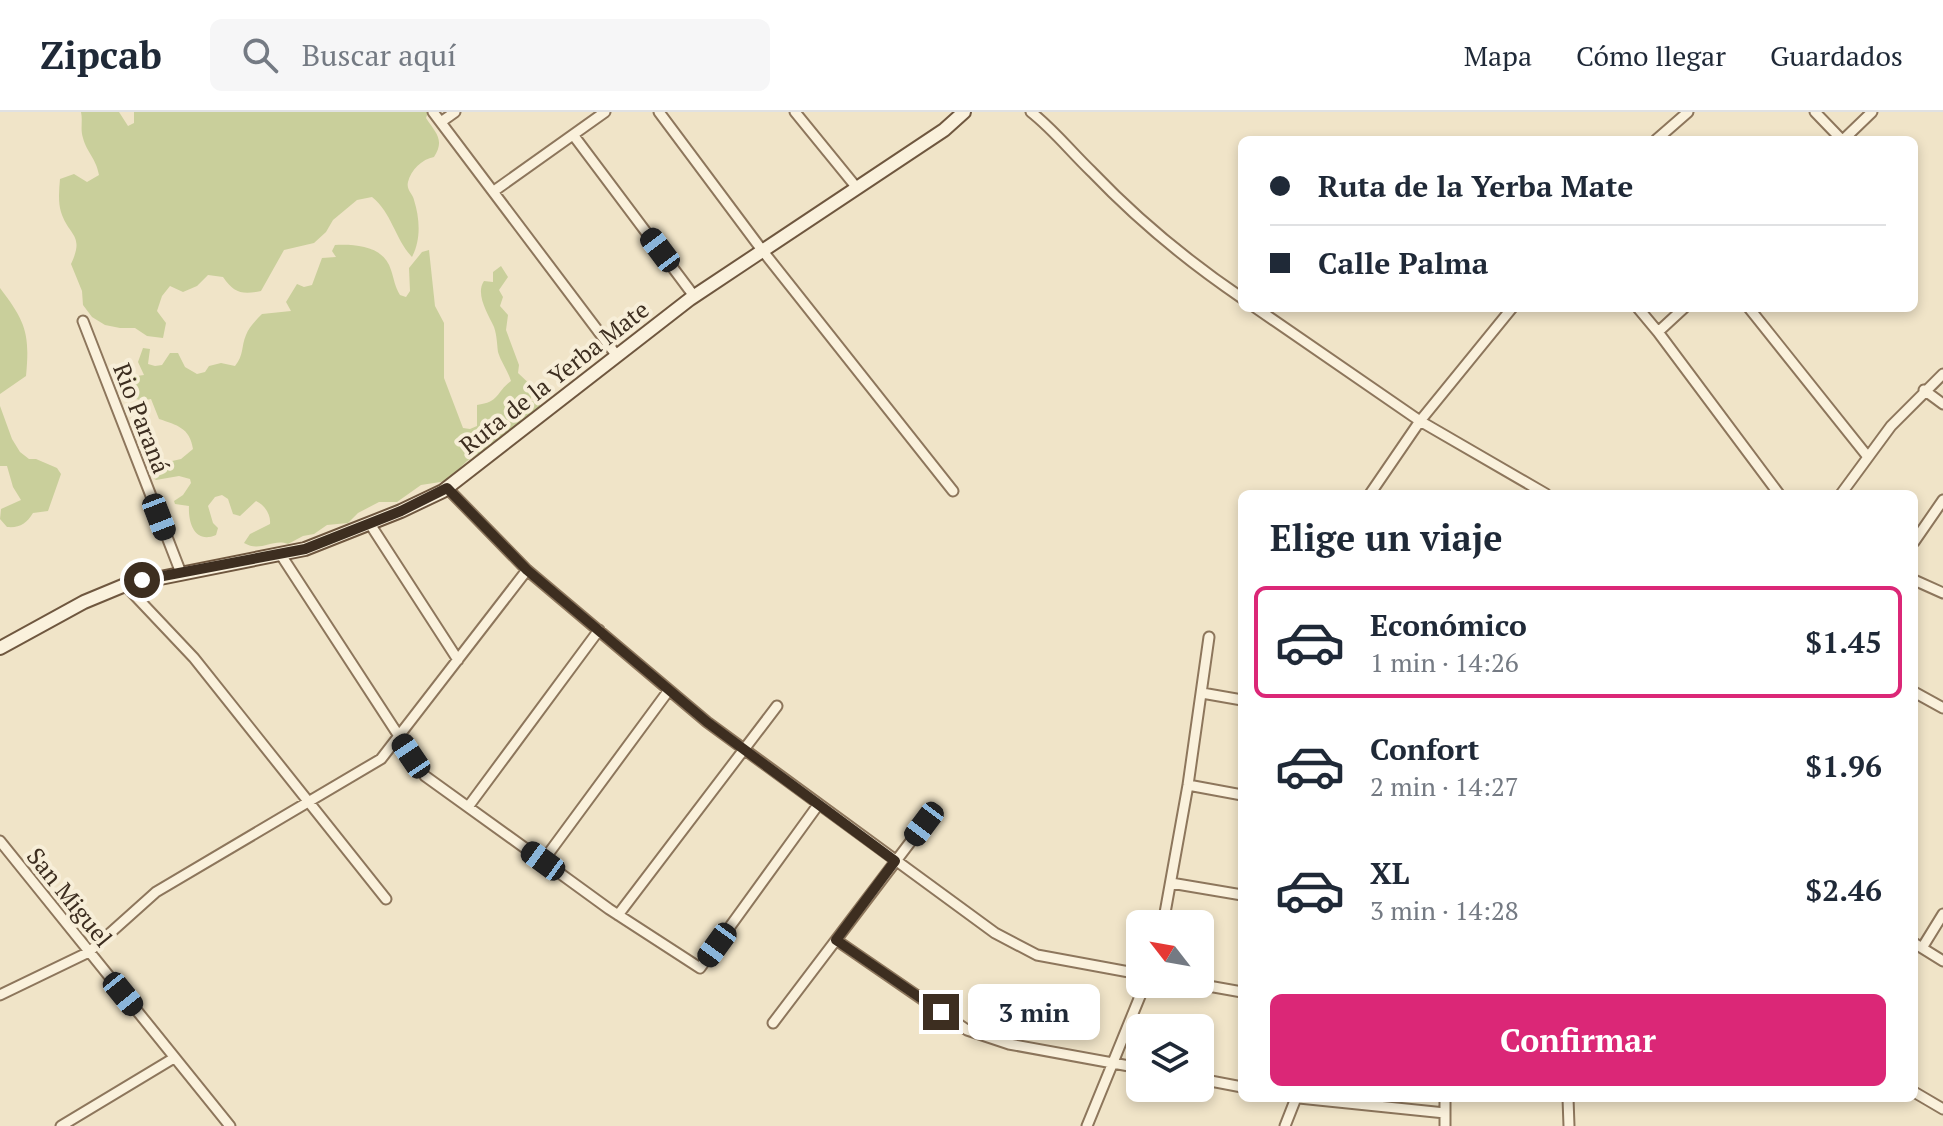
<!DOCTYPE html>
<html lang="es">
<head>
<meta charset="utf-8">
<style>
	body { margin:0; font-family:"PT Serif",serif; background:#f6f6f7; color:#1f2937; height:100vh; display:flex; flex-direction:column; font-size:30px; white-space:nowrap }
	* { box-sizing:border-box; margin:0 }
	p { font-size:26px; color:#747a83 }
	.icon { flex:none; width:44px; height:44px; fill:none; stroke:currentColor; stroke-width:2; stroke-linecap:round; stroke-linejoin:round }
	.map { position:relative; flex:1; overflow:hidden }
	.panel { position:absolute; left:1238px; top:378px; width:680px; height:612px; display:flex; flex-direction:column; background:#fff; border-radius:12px; box-shadow:0 4px 12px #0003 }
	.panel>* { flex:none }
	.guide { position:absolute; left:1238px; top:24px; width:680px; height:176px; border-radius:12px; box-shadow:0 4px 12px #0003; display:grid; align-content:center; height:176px; padding:0 32px; background:#fff }
	.needle { width:52px; rotate:301deg }
	.controls { position:absolute; left:1126px; top:798px; display:grid; gap:16px }
	.controls a { display:grid; place-items:center; width:88px; height:88px; border-radius:12px; background:#fff; box-shadow:0 4px 12px #0003; font-size:40px }
	.end { position:absolute; width:36px; height:36px; margin:-18px; border:10px solid #3d2e20; background:#fff; box-shadow:0 0 0 4px #fff }
	.from { border-radius:50% }
	.bubble { position:absolute; height:56px; border-radius:12px; background:#fff; box-shadow:0 4px 12px #0003; font-size:26px; font-weight:800; line-height:56px; text-align:center }
	.car { position:absolute; width:24px; height:48px; margin:-24px -12px; border-radius:10px; box-shadow:0 0 6px 2px #0007; background:linear-gradient(#222 24%,#8ab4d8 0 40%,#222 0 76%,#8ab4d8 0 86%,#222 0) }
	.guide b { display:flex; align-items:center; gap:28px; height:76px; font-size:30px }
	.guide b+b { border-top:2px solid #e0e1e3 }
	.guide i { width:20px; height:20px; background:#1f2937 }
	ul { padding:0; list-style:none }
	li { display:flex; align-items:center; gap:24px; height:112px; margin:0 16px 12px; padding:0 16px; border:4px solid transparent; border-radius:12px }
	li div { flex:1 }
	li b { display:block; font-size:30px }
	li em { font-style:normal; font-weight:800 }
	li.on { border-color:#db2777 }
	li>.icon { width:72px; height:72px; stroke-width:1.5 }
	h2 { padding:0 32px; font-size:36px; line-height:96px }
	.button { display:flex; gap:16px; margin-top:auto; padding:16px 32px }
	.button a { flex:1; height:92px; border-radius:12px; background:#db2777; color:#fff; font-size:32px; font-weight:800; line-height:92px; text-align:center }
	header { display:flex; align-items:center; gap:48px; box-sizing:border-box; height:112px; padding:0 40px; background:#fff; border-bottom:2px solid #e0e1e3 }
	header strong { font-size:38px }
	nav { display:flex; gap:44px; margin-inline-start:auto; font-size:28px }
	.search { width:560px; height:72px; background:#f6f6f7; display:flex; align-items:center; gap:20px; box-sizing:border-box; padding:0 28px; border-radius:12px; color:#747a83; font-size:30px }
	.map>svg:first-child { display:block }
</style>
</head>
<body>
<header>
<strong>Zipcab</strong>
<div class="search"><svg class="icon" aria-label="search" viewBox="0 0 24 24"><circle cx="10" cy="10" r="6"/><path d="M15 15l6 6"/></svg>Buscar aquí</div>
<nav><a>Mapa</a><a>Cómo llegar</a><a>Guardados</a></nav>
</header>
<div class="map">
<svg width="1943" height="1014" viewBox="0 0 1943 1014">
	<rect width="100%" height="100%" fill="#f0e4c8"/>
	<path fill="#c9cf9b" d="M81,0H119L128,14L134,11V0H428L426,6C436,21 445,28 434,45C422,47 411,58 408,70C406,78 413,82 414,88C420,107 421,128 412,145C395,127 392,101 372,85L357,88L333,108L326,120L314,131L284,138L261,179C242,183 234,181 223,165L208,163L197,174L183,180L170,174L162,184L157,199L166,211L163,226L147,224L135,216H120L105,213L92,205L83,193L82,179L71,152C85,122 69,125 61,100C58,90 59,78 60,67L74,62L87,70L99,63C96,46 87,41 83,26C80,17 83,9 81,0Z
		M335,133C356,132 384,134 391,158C394,167 395,175 400,183L406,185L410,179L409,156L422,140L429,138L435,194L444,211V266L463,316L470,317L477,314V293C500,290 496,280 511,269C508,259 501,250 498,240C497,232 497,224 494,215C488,202 475,182 484,169L493,170V160L501,154L508,165L499,178L503,185L500,194L508,203L506,218L519,253L518,261L534,276L530,289L540,290V297L518,316L507,320L493,333L467,349L447,369L421,373L397,390H379L358,401L348,411L327,413L314,422L303,424L288,432C272,426 261,441 244,431L250,422L270,412C271,403 265,393 256,389L240,404L233,402L228,387L222,383L215,385L208,394L213,411L218,416L216,423C195,432 188,411 189,394L175,392L174,389L183,383L191,371L190,367L179,364L156,368L150,364L155,353L181,347L193,337C190,316 177,313 159,307L151,287C138,290 126,286 120,273L122,266L144,263L138,250L143,236L150,237L148,252L155,254L162,253L170,241H178L185,255L197,262L205,260L209,254L221,251L235,254C244,243 241,235 246,223C249,215 256,208 262,202L291,199L286,190L297,172L304,175L312,173L322,146L336,145L332,139Z
		M0,176C26,210 30,222 26,264L0,282Z
		M0,294L12,327L20,340L29,347H36L57,356L61,362L48,399L33,401C26,412 20,416 7,415L0,407L1,397L21,388L13,375L7,354H0Z"/>
	<g fill="none" stroke-linecap="round" stroke-linejoin="round">
		<defs>
			<path id="street" d="M433,0L617,244
				M659,0L762,138L953,379
				M795,0L857,76
				M1031,0C1054,18 1071,40 1092,60C1136,106 1189,150 1242,186
				M1815,0L1842,28
				M441,10L455,0
				M574,24L694,184
				M1656,28L1688,0
				M1843,28L1872,0
				M494,79L605,0
				M1256,196L1420,309L1370,382
				M1512,196L1420,309L1546,382
				M1638,196L1658,220
				M1684,196L1658,220L1779,382
				M1749,196L1868,345
				M83,209L181,461
				M1924,278L1943,292
				M447,376L527,458L707,610L995,821L1037,843L1140,862
				M1841,382L1891,314L1943,262
				M370,412L458,548
				M1914,430L1943,388
				M281,443L425,664L543,749
				M1914,468L1943,481
				M125,473L194,546L386,787
				M669,578L543,749L609,797L700,856L818,693
				M1914,580L1943,596
				M1202,581L1242,588
				M1188,673L1242,683
				M468,695L599,518
				M0,729L230,1014
				M1171,771L1242,783
				M618,803L777,594
				M1163,812L1188,673L1209,525
				M836,828L967,918L1009,932L1140,956
				M1914,831L1943,849
				M1922,836L1943,802
				M1197,872L1242,880
				M0,883L89,840L156,780L381,647L527,458
				M773,911L924,712
				M1200,967L1242,975
				M1914,980L1943,997
				M1299,986L1445,1001
				M1568,986L1569,1014
				M61,1014L174,946
				M1087,1014L1145,872
				M1285,1014L1296,986
				M1445,1014V986"/>
			<path id="secondary" d="M0,536L84,490L125,473L305,437L401,399L443,379L690,187L944,18L964,0"/>
		</defs>
		<use href="#street" stroke="#8d765c" stroke-width="13"/>
		<use href="#secondary" stroke="#6f573f" stroke-width="16"/>
		<use href="#street" stroke="#faf1dc" stroke-width="9"/>
		<use href="#secondary" stroke="#faf1dc" stroke-width="12"/>
	</g>
	<g fill="none" stroke-linecap="round" stroke-linejoin="round">
		<path stroke="#3d2e20" stroke-width="10" d="M142,468L305,437L401,399L447,376L527,458L707,610L895,749L836,828L941,900"/>
	</g>
	<g text-anchor="middle" dominant-baseline="central" stroke-width="8" stroke-linejoin="round" paint-order="stroke">
		<g font-size="24" fill="#3d2e20" stroke="#f7eed8">
			<text transform="translate(554 265) rotate(-38)">Ruta de la Yerba Mate</text>
			<text transform="translate(142 306) rotate(69)">Rio Paraná</text>
			<text transform="translate(70 785) rotate(51)">San Miguel</text>
		</g>
	</g>
</svg>
<div class="controls">
<a><svg class="needle" viewBox="-14 -14 28 28"><path d="M0-13l5 13h-10z" fill="#e53935"/><path d="M0 13l5-13h-10z" fill="#747a83"/></svg></a>
<a><svg class="icon" aria-label="layers" viewBox="0 0 24 24"><path d="M12 4l9 5-9 5-9-5zM3 14l9 5 9-5"/></svg></a>
</div>
<i class="end from" style="left:142px;top:468px"></i>
<i class="end" style="left:941px;top:900px"></i>
<div class="bubble" style="left:968px;top:872px;width:132px">3 min</div>
<i class="car" style="left:660px;top:138px;rotate:323deg"></i>
<i class="car" style="left:159px;top:405px;rotate:159deg"></i>
<i class="car" style="left:411px;top:644px;rotate:326deg"></i>
<i class="car" style="left:924px;top:712px;rotate:217deg"></i>
<i class="car" style="left:543px;top:749px;rotate:306deg"></i>
<i class="car" style="left:717px;top:833px;rotate:216deg"></i>
<i class="car" style="left:123px;top:882px;rotate:141deg"></i>
<div class="guide">
<b><i class="from"></i>Ruta de la Yerba Mate</b>
<b><i></i>Calle Palma</b>
</div>
<section class="panel">
<h2>Elige un viaje</h2>
<ul>
<li class="on"><svg class="icon" aria-label="car" viewBox="0 0 24 24"><path d="M5 17H2v-5l4-1 3-4h7l3 4 3 1v5h-3M9 17h6M6 11h13"/><circle cx="7" cy="17" r="2"/><circle cx="17" cy="17" r="2"/></svg><div><b>Económico</b><p>1 min · 14:26</p></div><em>$1.45</em></li>
<li><svg class="icon" aria-label="car" viewBox="0 0 24 24"><path d="M5 17H2v-5l4-1 3-4h7l3 4 3 1v5h-3M9 17h6M6 11h13"/><circle cx="7" cy="17" r="2"/><circle cx="17" cy="17" r="2"/></svg><div><b>Confort</b><p>2 min · 14:27</p></div><em>$1.96</em></li>
<li><svg class="icon" aria-label="car" viewBox="0 0 24 24"><path d="M5 17H2v-5l4-1 3-4h7l3 4 3 1v5h-3M9 17h6M6 11h13"/><circle cx="7" cy="17" r="2"/><circle cx="17" cy="17" r="2"/></svg><div><b>XL</b><p>3 min · 14:28</p></div><em>$2.46</em></li>
</ul>
<div class="button"><a>Confirmar</a></div>
</section>
</div>
</body>
</html>
